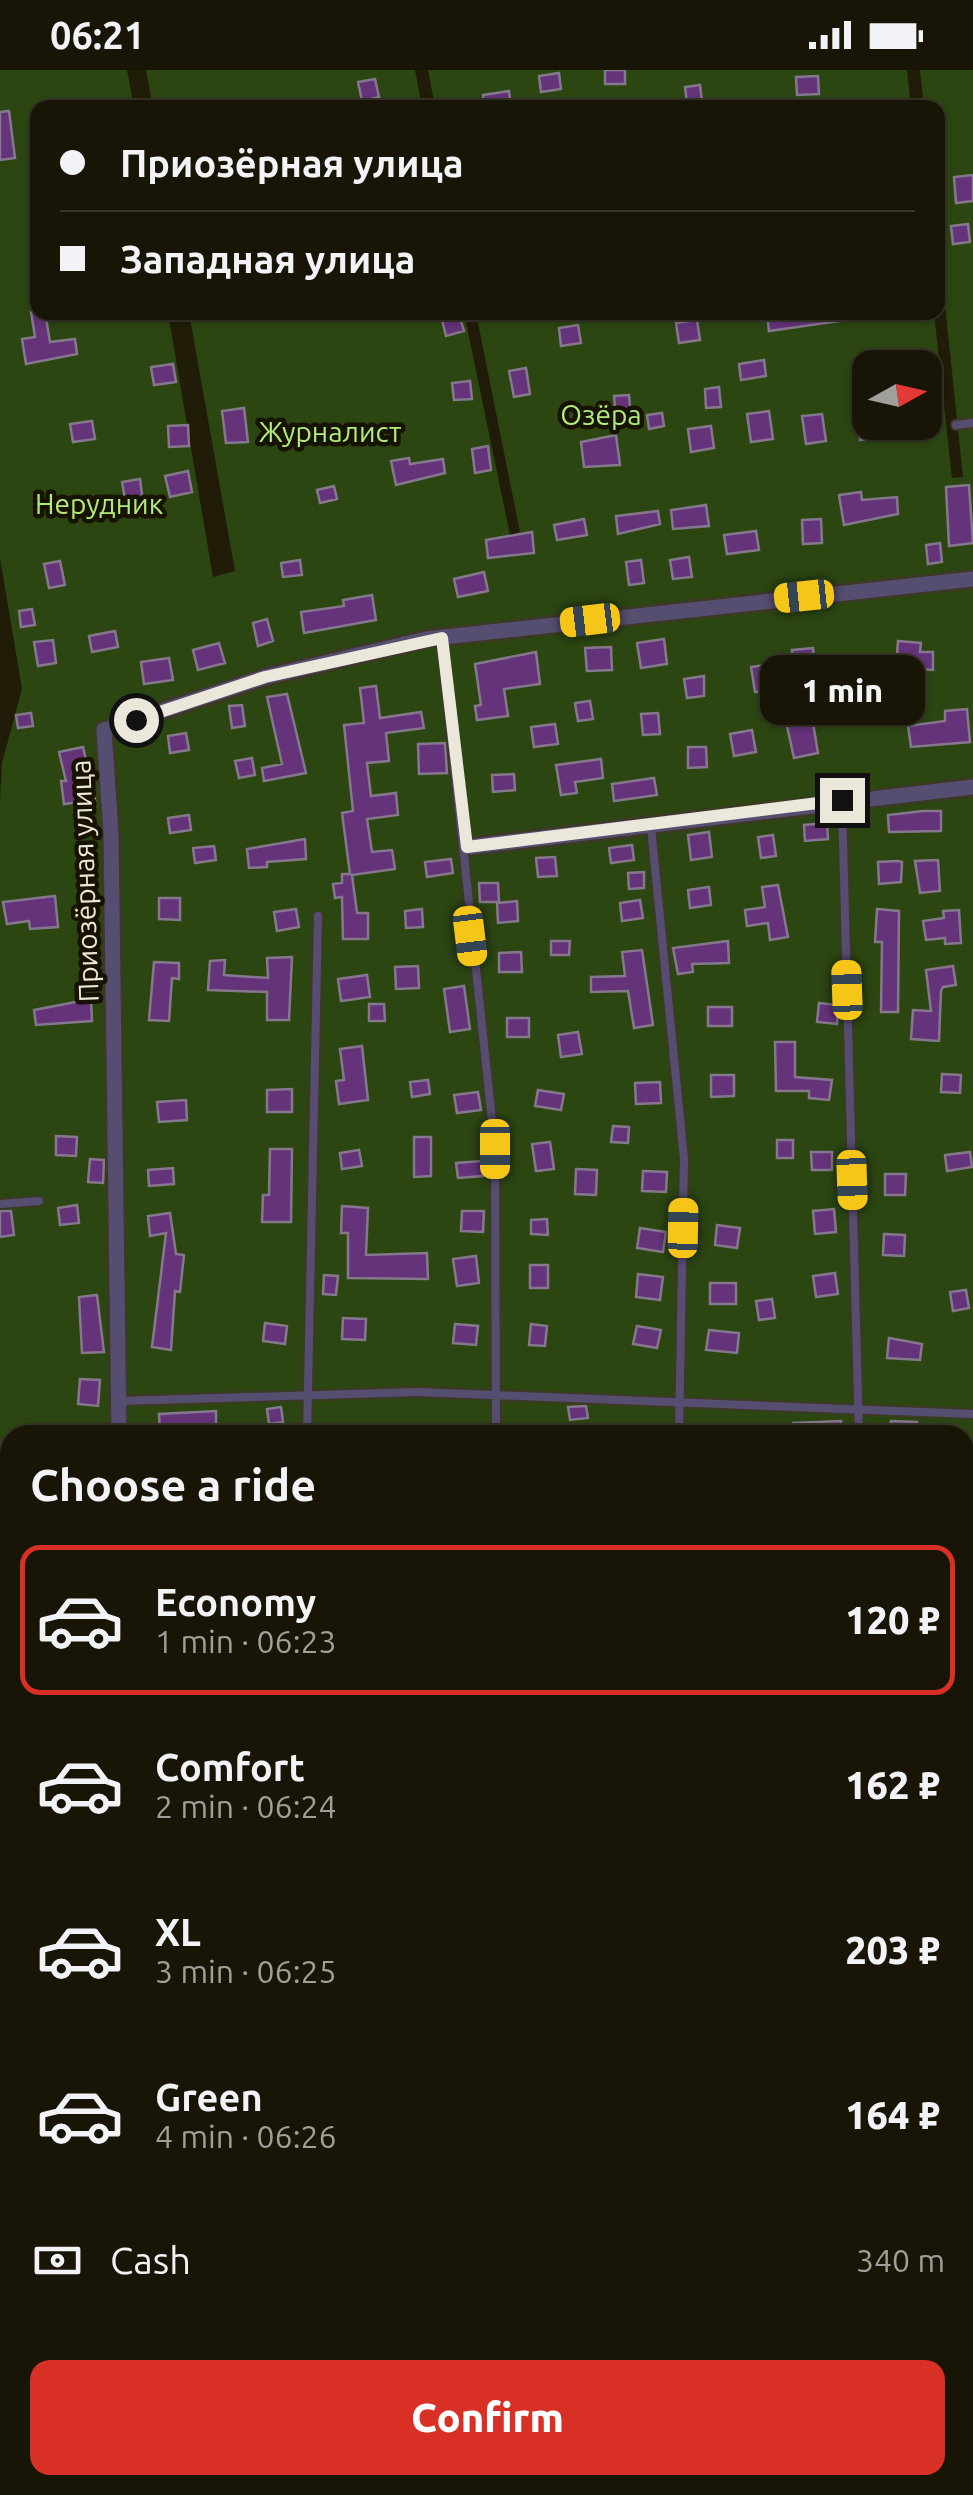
<!DOCTYPE html>
<html lang="en">
<head>
<meta charset="utf-8">
<style>
	body { margin:0; font-family:Ubuntu,sans-serif; background:#262214; color:#f1f3f6; height:100vh; display:flex; flex-direction:column; font-size:38px; white-space:nowrap }
	* { box-sizing:border-box; margin:0 }
	p { font-size:32px; color:#9f9f9b }
	.icon { flex:none; width:55px; height:55px; fill:none; stroke:currentColor; stroke-width:2; stroke-linecap:round; stroke-linejoin:round }
	.map { position:relative; flex:1; overflow:hidden }
	.drawer { position:absolute; left:0px; top:1355px; width:975px; height:1070px; display:flex; flex-direction:column; background:#191506; border-radius:30px 30px 0 0; box-shadow:0 2px 8px #0004,0 0 0 2px #373428 }
	.drawer>* { flex:none }
	.hud { position:absolute; left:30px; top:30px; width:915px; height:220px; border-radius:20px; box-shadow:0 2px 8px #0004,0 0 0 2px #373428; display:grid; align-content:center; height:220px; padding:0 30px; background:#191506 }
	.needle { width:65px; rotate:82deg }
	.buttons { position:absolute; left:852px; top:280px; display:grid; gap:20px }
	.buttons a { display:grid; place-items:center; width:90px; height:90px; border-radius:20px; background:#191506; box-shadow:0 2px 8px #0004,0 0 0 2px #373428; font-size:50px }
	.end { position:absolute; width:45px; height:45px; margin:-22px; border:12px solid #ebe8db; background:#111; box-shadow:0 0 0 5px #111 }
	.from { border-radius:50% }
	.bubble { position:absolute; height:70px; border-radius:20px; background:#191506; box-shadow:0 2px 8px #0004,0 0 0 2px #373428; font-size:32px; font-weight:800; line-height:70px; text-align:center }
	.car { position:absolute; width:30px; height:60px; margin:-30px -15px; border-radius:12px; box-shadow:0 0 8px 2px #0007; background:linear-gradient(#f5c518 24%,#345 0 40%,#f5c518 0 76%,#345 0 86%,#f5c518 0) }
	.hud b { display:flex; align-items:center; gap:35px; height:95px; font-size:38px }
	.hud b+b { border-top:2px solid #373428 }
	.hud i { width:25px; height:25px; background:#f1f3f6 }
	ul { padding:0; list-style:none }
	li { display:flex; align-items:center; gap:30px; height:150px; margin:0 20px 15px; padding:0 10px; border:5px solid transparent; border-radius:20px }
	li div { flex:1 }
	li b { display:block; font-size:38px }
	li em { font-style:normal; font-weight:800 }
	li.on { border-color:#d93025 }
	li>.icon { width:90px; height:90px; stroke-width:1.5 }
	h2 { padding:0 30px; font-size:45px; line-height:120px }
	.pay { display:flex; align-items:center; gap:25px; height:110px; padding:0 30px; font-size:38px }
	.pay p { margin-inline-start:auto }
	.cta { display:flex; gap:20px; margin-top:auto; padding:20px 30px }
	.cta a { flex:1; height:115px; border-radius:20px; background:#d93025; color:#fff; font-size:40px; font-weight:800; line-height:115px; text-align:center }
	.status { display:flex; justify-content:space-between; align-items:center; height:70px; padding:0 50px; background:#191506; direction:ltr }
	.status svg { height:28px; fill:currentColor }
	.map>svg:first-child { display:block }
</style>
</head>
<body>
<div class="status"><b>06:21</b><svg viewBox="0 0 49 12"><path d="M0 12V9h3v3zM5 12V6h3v6zM10 12V3h3v9zM15 12V0h3v12zM26 1h20v11H26zM47 4h2v5h-2z"/></svg></div>
<div class="map">
<svg width="973" height="2425" viewBox="0 0 973 2425">
	<rect width="100%" height="100%" fill="#211c08"/>
	<path fill="#2c4612" fill-rule="evenodd" d="M0,0H127L134,37L38,38V242L168,243L213,507L235,501L189,243H464L510,465L520,462L476,243H934L952,408L963,407L938,168V38L924,37L920,0H973V2425H0V731L2,693L22,619L0,488ZM870,298H925V352H870ZM10,1365H965V2415H10Z
		M146,0H415L422,37H153Z
		M428,0H907L911,37H435Z"/>
	<path fill="#64337a" stroke="#85788c" stroke-width="2.5" d="M605,0H625V14H605Z
		M559,3L561,19L541,22L539,6Z
		M818,6L819,24L797,25L796,7Z
		M375,9L379,27L362,31L358,12Z
		M700,15L702,31L687,33L685,17Z
		M509,21L511,38H484L483,25Z
		M9,41L15,88L0,90V42Z
		M973,105V131L956,133L954,107Z
		M968,154L970,172L953,174L951,156Z
		M31,242H45L50,272L75,269L77,284L26,294L22,269L35,267Z
		M774,242H839L840,251L769,261L767,244Z
		M459,245L464,261L446,266L442,250Z
		M697,250L700,270L679,273L676,253Z
		M578,255L581,273L561,276L559,258Z
		M764,290L766,306L741,310L739,294Z
		M173,294L176,312L154,315L151,297Z
		M526,298L530,324L514,327L509,301Z
		M470,311L472,329L454,330L452,313Z
		M719,317L721,337L706,338L705,319Z
		M629,325L631,348L616,349L614,326Z
		M244,338L248,372L226,373L222,341Z
		M769,341L773,369L751,372L747,344Z
		M662,343L664,356L649,359L647,345Z
		M822,344L826,371L806,374L802,346Z
		M92,351L95,369L73,372L70,354Z
		M858,352H879L881,367L860,370Z
		M188,355L189,376L169,377L168,356Z
		M711,356L714,378L691,382L688,359Z
		M616,365L620,395L584,397L581,372Z
		M488,376L491,400L475,403L472,379Z
		M409,388L410,394L443,389L445,403L396,415L391,391Z
		M188,401L192,422L170,427L165,406Z
		M140,409L143,432L126,434L122,412Z
		M969,415L973,473L949,476L946,417Z
		M334,416L337,429L320,433L317,420Z
		M861,422L862,430L897,427L898,444L844,455L839,425Z
		M706,435L709,456L673,459L671,440Z
		M658,441L660,454L618,464L616,446Z
		M584,449L587,465L557,470L554,455Z
		M821,449L822,473L803,474L802,450Z
		M756,461L759,480L727,484L724,465Z
		M532,462L534,483L488,488L486,470Z
		M940,473L942,492L928,494L926,475Z
		M689,487L692,507L673,509L670,490Z
		M300,490L302,505L283,507L281,493Z
		M641,490L644,513L629,515L626,492Z
		M60,491L65,515L49,518L44,494Z
		M484,502L488,521L458,527L454,509Z
		M372,525L376,550L304,563L301,542L344,536L343,530Z
		M32,539L35,555L21,557L19,541Z
		M267,549L273,571L258,576L253,553Z
		M115,561L118,577L92,582L89,566Z
		M664,569L667,594L641,598L637,573Z
		M53,570L56,593L38,596L34,572Z
		M898,571L921,573L920,582H933V600L896,597Z
		M219,573L225,593L198,600L193,580Z
		M611,577L612,600L587,601L585,578Z
		M813,578L817,624L878,615L881,640L813,653L818,683L794,688L779,619L755,622L751,597L792,591V580Z
		M536,582L540,614L504,619L508,646L477,650L475,636L481,635L475,594Z
		M169,588L173,610L144,614L141,592Z
		M704,606V626L687,628L684,609Z
		M376,616L380,648L421,642L424,658L386,663L389,691L367,693L371,726L396,723L398,745L367,749L372,782L392,780L395,799L352,805L357,843H368V869H343L342,827L335,828L333,814L342,813V804H350L342,743L353,741L344,655L364,653L360,618Z
		M287,624L306,703L264,711L262,698L282,694L267,627Z
		M590,631L593,649L578,651L575,633Z
		M242,635L245,656L232,658L229,636Z
		M967,639L970,672L911,677L908,656L945,651V641Z
		M31,643L33,656L18,658L16,645Z
		M658,643L660,664L643,665L641,644Z
		M555,654L558,674L534,677L531,657Z
		M752,660L756,682L734,686L730,664Z
		M186,663L189,680L170,683L168,666Z
		M445,673L447,703L419,704L418,674Z
		M83,677L95,730L64,734L61,711H66L59,682Z
		M688,677H706L707,697L688,698Z
		M252,688L255,705L239,708L235,691Z
		M601,689L603,708L575,712L577,723L561,725L556,695Z
		M514,704L515,720L493,722L492,705Z
		M654,708L657,725L614,731L612,714Z
		M923,741H941V761L889,762L888,745Z
		M189,745L191,760L170,763L168,748Z
		M827,753L828,769L805,771L804,755Z
		M709,762L712,787L691,790L688,765Z
		M773,765L776,786L761,788L758,767Z
		M305,769L306,789L267,792V797L249,798L247,779Z
		M632,775L634,790L611,793L609,778Z
		M214,776L216,790L195,793L193,778Z
		M555,787L557,806L538,807L536,788Z
		M451,789L453,803L427,807L425,792Z
		M938,790L940,821L920,823L915,791Z
		M898,791L902,792L901,812L879,814L878,792Z
		M644,802V818L629,819L628,803Z
		M479,813H498L499,832H480Z
		M778,815L788,867L770,870L768,853L747,856L745,840L765,837L762,817Z
		M709,817L711,835L690,838L688,820Z
		M55,826L58,857L30,859L29,851L7,854L3,832Z
		M159,828H180V850L159,849Z
		M640,830L643,848L622,851L620,833Z
		M517,831L518,851L498,853L497,833Z
		M296,839L299,857L277,861L274,842Z
		M422,839L423,857L406,858L405,841Z
		M877,839L899,841L898,942H881L882,872H875Z
		M959,840L961,873L945,874V868L926,870L923,851L944,848L943,841Z
		M551,871H570L569,885H551Z
		M728,871L729,893L692,894L693,902L678,904L673,878Z
		M642,880L653,955L634,958L628,921L591,922V907L625,906L622,882Z
		M521,882L522,902H499V883Z
		M292,887L289,950H267V922L208,920L210,891L225,890L224,905L268,908L267,888Z
		M154,892L179,893V909L172,908L169,951L149,950Z
		M418,896L419,918L396,919L395,897Z
		M953,896L956,915L943,917L941,921L939,971L911,969L913,940L931,941L926,900Z
		M367,905L370,927L341,931L338,909Z
		M464,916L470,959L450,962L444,919Z
		M91,929L92,951L36,955L34,940Z
		M819,933L838,935L837,954L817,952Z
		M369,934H384L385,951H369Z
		M708,937H732V956H708Z
		M507,948H529V967H507Z
		M578,962L582,984L561,987L558,965Z
		M775,972H795V1007L832,1010L829,1030L809,1028V1021H776Z
		M362,976L368,1030L339,1034L336,1011L344,1010L340,979Z
		M942,1004L961,1005L960,1023L941,1022Z
		M711,1005H734V1026L711,1027Z
		M428,1010L430,1024L412,1027L410,1012Z
		M660,1012L661,1033L636,1034L635,1013Z
		M292,1019V1042H267V1020Z
		M538,1020L564,1024L561,1040L535,1036Z
		M478,1022L481,1040L457,1043L454,1025Z
		M186,1030L187,1050L159,1052L157,1032Z
		M613,1056L629,1057L628,1073L611,1072Z
		M56,1066L77,1067L76,1086L56,1085Z
		M414,1067H431V1106L414,1107Z
		M777,1070H793V1088H777Z
		M550,1072L554,1099L536,1101L532,1074Z
		M270,1079H292L291,1152H262L263,1125H269Z
		M359,1080L362,1096L342,1099L340,1083Z
		M811,1082H832V1100H812Z
		M970,1082L972,1097L947,1101L945,1085Z
		M90,1089L104,1090L103,1113L88,1112Z
		M482,1091L483,1106L458,1108L456,1093Z
		M173,1098L174,1114L149,1116L148,1100Z
		M576,1099L597,1100L596,1125L575,1124Z
		M643,1101L667,1102L666,1122L642,1121Z
		M885,1104H906L905,1125H885Z
		M77,1135L79,1153L60,1155L58,1138Z
		M342,1136L368,1138L366,1185L427,1183L428,1209L348,1208V1163H341Z
		M834,1139L836,1162L815,1164L813,1141Z
		M0,1141H11L14,1165L0,1167Z
		M462,1141H484L483,1162L461,1161Z
		M170,1143L176,1184L184,1185L180,1222L175,1221L171,1280L152,1277L166,1163L150,1166L148,1146Z
		M547,1149L548,1165L531,1164V1150Z
		M717,1155L740,1158L737,1178L715,1175Z
		M640,1158L666,1162L663,1182L637,1178Z
		M884,1164L905,1165L904,1186L883,1185Z
		M476,1186L479,1213L457,1216L453,1189Z
		M530,1195H548V1218H530Z
		M835,1203L838,1224L816,1227L813,1206Z
		M638,1204L663,1207L660,1230L636,1227Z
		M324,1205L338,1206L336,1225L323,1224Z
		M710,1213H736V1234H710Z
		M966,1220L969,1238L953,1241L950,1222Z
		M97,1225L104,1282L82,1283L79,1227Z
		M772,1229L775,1248L759,1250L756,1231Z
		M343,1248L366,1249L365,1270L342,1269Z
		M265,1253L287,1256L285,1274L263,1271Z
		M455,1254L478,1256L476,1275L453,1273Z
		M531,1254L547,1256L545,1276L529,1275Z
		M637,1256L661,1260L657,1278L633,1274Z
		M709,1260L739,1263L737,1283L706,1280Z
		M889,1268L922,1274L920,1290L887,1288Z
		M80,1309L100,1310L98,1336L78,1334Z
		M586,1336L588,1348L570,1350L568,1337Z
		M281,1337L283,1352L269,1354L267,1339Z
		M216,1341V1355L160,1363L159,1344Z
		M841,1351V1365H793V1353Z
		M891,1351L917,1352L916,1365H890Z"/>
	<g fill="none" stroke-linecap="round" stroke-linejoin="round">
		<defs>
			<path id="lane" d="M956,355L973,353
				M441,568L495,1079L496,1365
				M842,734L859,1365
				M651,757L684,1089L679,1365
				M0,1134L39,1131
				M119,1331L418,1322L973,1344
				M307,1365L318,846
				M0,1375H10
				M0,1607H10
				M0,1761L10,1760
				M965,2045L973,2046
				M965,2098L973,2099
				M965,2295L973,2296
				M0,2359L10,2360
				M413,2415L477,2425
				M625,2425V2415"/>
			<path id="street" d="M467,777L973,717
				M119,1365L111,763L104,660L265,607L426,569L973,509
				M0,2279L10,2221"/>
		</defs>
		<use href="#lane" stroke="#3d3926" stroke-width="12"/>
		<use href="#street" stroke="#3d3926" stroke-width="20"/>
		<use href="#lane" stroke="#564e70" stroke-width="8"/>
		<use href="#street" stroke="#564e70" stroke-width="15"/>
	</g>
	<g fill="none" stroke-linecap="round" stroke-linejoin="round">
		<path stroke="#ebe8db" stroke-width="12" d="M136,650L265,607L442,568L467,777L842,730"/>
	</g>
	<g text-anchor="middle" dominant-baseline="central" stroke-width="9" stroke-linejoin="round" paint-order="stroke">
		<g font-size="28" fill="#b0eb7c" stroke="#181301">
			<text x="601" y="344">Озёра</text>
			<text x="330" y="361">Журналист</text>
			<text x="99" y="433">Нерудник</text>
		</g>
		<g font-size="28" fill="#ebe8db" stroke="#181301">
			<text transform="translate(84 811) rotate(-92)">Приозёрная улица</text>
		</g>
	</g>
</svg>
<div class="buttons">
<a><svg class="needle" viewBox="-14 -14 28 28"><path d="M0-13l5 13h-10z" fill="#e53935"/><path d="M0 13l5-13h-10z" fill="#9f9f9b"/></svg></a>
</div>
<i class="end from" style="left:136px;top:650px"></i>
<i class="end" style="left:842px;top:730px"></i>
<div class="bubble" style="left:760px;top:585px;width:165px">1 min</div>
<i class="car" style="left:804px;top:526px;rotate:264deg"></i>
<i class="car" style="left:590px;top:550px;rotate:263deg"></i>
<i class="car" style="left:470px;top:866px;rotate:173deg"></i>
<i class="car" style="left:847px;top:920px;rotate:358deg"></i>
<i class="car" style="left:495px;top:1079px;rotate:180deg"></i>
<i class="car" style="left:852px;top:1110px;rotate:178deg"></i>
<i class="car" style="left:683px;top:1158px;rotate:1deg"></i>
<div class="hud">
<b><i class="from"></i>Приозёрная улица</b>
<b><i></i>Западная улица</b>
</div>
<section class="drawer">
<h2>Choose a ride</h2>
<ul>
<li class="on"><svg class="icon" aria-label="car" viewBox="0 0 24 24"><path d="M5 17H2v-5l4-1 3-4h7l3 4 3 1v5h-3M9 17h6M6 11h13"/><circle cx="7" cy="17" r="2"/><circle cx="17" cy="17" r="2"/></svg><div><b>Economy</b><p>1 min · 06:23</p></div><em>120 ₽</em></li>
<li><svg class="icon" aria-label="car" viewBox="0 0 24 24"><path d="M5 17H2v-5l4-1 3-4h7l3 4 3 1v5h-3M9 17h6M6 11h13"/><circle cx="7" cy="17" r="2"/><circle cx="17" cy="17" r="2"/></svg><div><b>Comfort</b><p>2 min · 06:24</p></div><em>162 ₽</em></li>
<li><svg class="icon" aria-label="car" viewBox="0 0 24 24"><path d="M5 17H2v-5l4-1 3-4h7l3 4 3 1v5h-3M9 17h6M6 11h13"/><circle cx="7" cy="17" r="2"/><circle cx="17" cy="17" r="2"/></svg><div><b>XL</b><p>3 min · 06:25</p></div><em>203 ₽</em></li>
<li><svg class="icon" aria-label="car" viewBox="0 0 24 24"><path d="M5 17H2v-5l4-1 3-4h7l3 4 3 1v5h-3M9 17h6M6 11h13"/><circle cx="7" cy="17" r="2"/><circle cx="17" cy="17" r="2"/></svg><div><b>Green</b><p>4 min · 06:26</p></div><em>164 ₽</em></li>
</ul>
<div class="pay"><svg class="icon" aria-label="cash" viewBox="0 0 24 24"><path d="M3 7h18v10H3z"/><circle cx="12" cy="12" r="2"/></svg>Cash<p>340 m</p></div>
<div class="cta"><a>Confirm</a></div>
</section>
</div>
</body>
</html>
